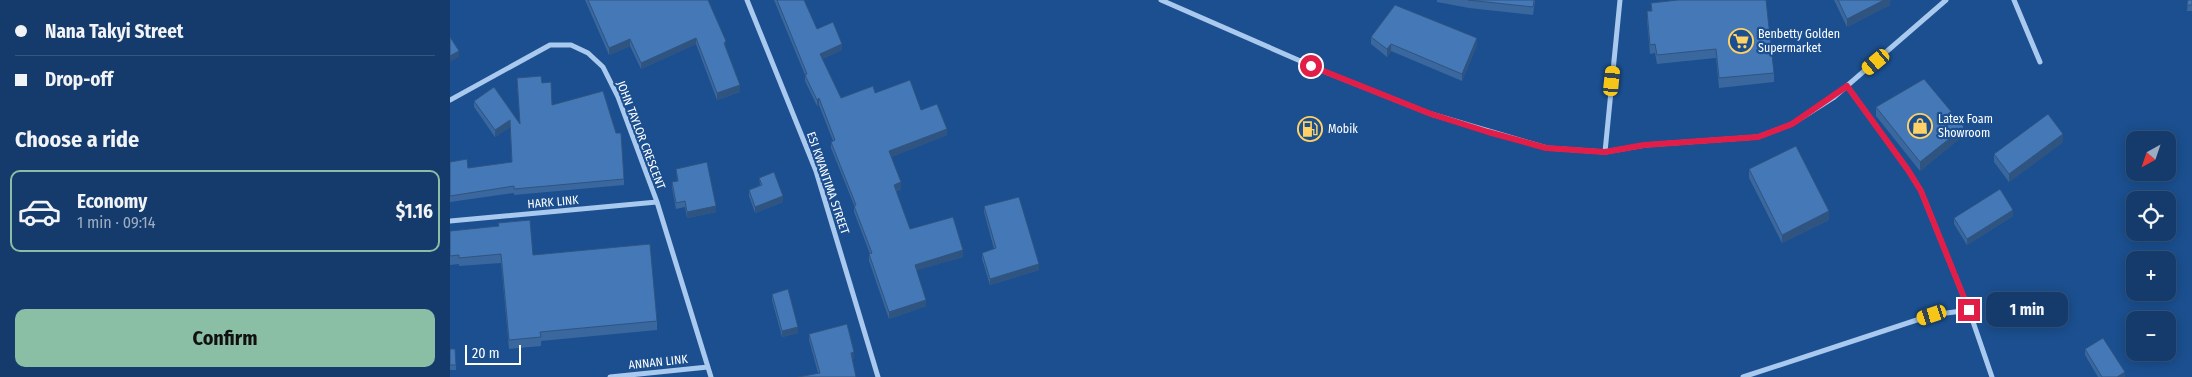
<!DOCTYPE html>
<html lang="en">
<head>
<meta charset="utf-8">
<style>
	body { margin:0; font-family:"Fira Sans Condensed",sans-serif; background:#214673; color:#f1f3f6; height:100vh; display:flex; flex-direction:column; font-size:19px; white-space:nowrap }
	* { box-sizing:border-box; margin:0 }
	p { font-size:16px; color:#9dadc1 }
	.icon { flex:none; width:28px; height:28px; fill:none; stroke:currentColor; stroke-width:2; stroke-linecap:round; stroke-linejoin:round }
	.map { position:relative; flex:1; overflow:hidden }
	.side { display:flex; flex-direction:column; background:#143b6b; width:450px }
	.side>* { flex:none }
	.guide { display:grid; align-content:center; height:110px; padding:0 15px; background:#143b6b }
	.needle { width:32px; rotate:220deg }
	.fabs { position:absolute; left:1676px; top:131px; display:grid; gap:10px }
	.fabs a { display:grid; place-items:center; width:50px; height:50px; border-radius:10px; background:#143b6b; box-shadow:0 2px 12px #0003,0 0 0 1px #33557e; font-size:25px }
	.scale { position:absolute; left:15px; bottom:12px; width:56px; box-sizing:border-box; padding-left:5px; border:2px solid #fff; border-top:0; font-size:14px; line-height:18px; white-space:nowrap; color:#fff; -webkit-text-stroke:4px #1b4f8f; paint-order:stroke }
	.end { position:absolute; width:22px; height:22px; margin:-11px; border:6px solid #e11d48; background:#fff; box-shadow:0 0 0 2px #fff }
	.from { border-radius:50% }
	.bubble { position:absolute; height:35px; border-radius:10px; background:#143b6b; box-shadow:0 2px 12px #0003,0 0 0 1px #33557e; font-size:16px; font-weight:700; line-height:35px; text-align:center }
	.car { position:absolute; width:15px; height:30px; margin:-15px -8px; border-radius:6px; box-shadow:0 0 4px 1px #0007; background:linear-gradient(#f5c518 24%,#345 0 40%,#f5c518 0 76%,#345 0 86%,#f5c518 0) }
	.guide b { display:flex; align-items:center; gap:18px; height:48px; font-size:19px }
	.guide b+b { border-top:1px solid #33557e }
	.guide i { width:12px; height:12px; background:#f1f3f6 }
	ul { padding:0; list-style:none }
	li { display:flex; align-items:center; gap:15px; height:82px; margin:0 10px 8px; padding:0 5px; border:2px solid transparent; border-radius:10px }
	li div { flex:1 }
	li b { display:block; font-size:19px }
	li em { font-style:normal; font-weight:700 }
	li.selected { border-color:#8abfa5 }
	li>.icon { width:45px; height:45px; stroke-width:1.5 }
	h2 { padding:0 15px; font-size:22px; line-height:60px }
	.action { display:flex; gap:10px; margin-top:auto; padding:10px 15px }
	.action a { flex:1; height:58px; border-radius:10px; background:#8abfa5; color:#111; font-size:20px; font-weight:700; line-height:58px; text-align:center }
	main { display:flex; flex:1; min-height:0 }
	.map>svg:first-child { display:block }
</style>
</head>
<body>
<main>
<section class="side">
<div class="guide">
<b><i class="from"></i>Nana Takyi Street</b>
<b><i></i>Drop-off</b>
</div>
<h2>Choose a ride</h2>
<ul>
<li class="selected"><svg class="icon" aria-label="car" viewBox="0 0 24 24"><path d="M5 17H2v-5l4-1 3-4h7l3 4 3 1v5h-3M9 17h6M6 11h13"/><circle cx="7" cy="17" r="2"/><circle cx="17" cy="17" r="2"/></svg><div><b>Economy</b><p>1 min · 09:14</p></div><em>$1.16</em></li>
</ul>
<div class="action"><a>Confirm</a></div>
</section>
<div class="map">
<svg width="1742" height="377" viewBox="0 0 1742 377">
	<rect width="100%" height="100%" fill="#1b4f8f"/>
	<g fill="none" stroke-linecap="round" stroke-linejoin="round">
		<path stroke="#a9c9ee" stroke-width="5" d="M297,0L366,171L428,377
			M711,0L878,73L981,114L1097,148L1155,152L1195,145L1308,137L1342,124L1383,98L1496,0
			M1564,0L1590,62
			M1397,86L1458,170L1471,191L1519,310
			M0,100L100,45H121L138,53L153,67L168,97L207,202L261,377
			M1155,152L1170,0
			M0,221L207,202
			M160,377L258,367
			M1293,377L1482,315L1519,310L1542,377"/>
	</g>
	<path fill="#3a679d" d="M135,0H258L276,48L290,92L267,100L246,44L191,69L180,46L159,55Z
		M324,0H354L367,29L392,50L372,59L391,98L425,93L471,110L497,135L441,157L451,189L446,191L460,229L513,257L466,270L476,306L439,319L419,261V254H420L404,212V205L381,148V142L383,141L369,105L367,106L355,81V75Z
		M987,0H1085L1083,15L1019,8L987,2Z
		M1384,0H1440V5L1397,27Z
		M1738,0H1742V11H1737Z
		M1201,3L1324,73V82L1269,88L1266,58L1207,64L1205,53L1200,54L1197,21V11H1201Z
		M921,37L1027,45L1012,81L941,51L937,57L921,44Z
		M67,78L92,83L102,105L174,179V185L64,195V193L0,202V162L18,168L62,162L60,127L45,137L24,107V101L70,123Z
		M1426,107L1514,135L1470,171L1426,116Z
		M1613,142L1559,182L1544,162V154Z
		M226,169L266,212L237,218L235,207L226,209L222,188V182L227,181Z
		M1299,169L1379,220L1332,243L1299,178Z
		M309,178L333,202L305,213L299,196V190L310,185Z
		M534,206L589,270L540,285L532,259V253L544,249L534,212Z
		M1563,216L1517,245L1504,224V218Z
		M0,231L83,255L207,321V330L91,341V346L59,349L51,263L9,266V264L0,265Z
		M322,294L348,333L332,337L322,300Z
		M359,334L404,358L368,373L359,340Z
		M0,349L6,365V370H0Z
		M1635,349L1675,377H1648L1635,355Z"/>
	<path fill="#305480" d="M1434,0H1440V5L1397,27V19Z
		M246,38V44L191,69V63Z
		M1027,38V45L1012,81V74Z
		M180,39V46L159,55V48Z
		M276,41V48L274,49V43Z
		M392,44V50L370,60V54Z
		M941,44V51L937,57V49Z
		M9,51V57L0,62V56Z
		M290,85V92L267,100V93Z
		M369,98V105L367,106V100Z
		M60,120V127L45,137V130Z
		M1514,127V135L1470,171V162Z
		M497,129V135L439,158V151Z
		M1613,134V142L1559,182V174Z
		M451,182V189L444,191V185Z
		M333,196V202L305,213V207Z
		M266,206V212L237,218V212Z
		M1563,210V216L1517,245V239Z
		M1379,211V220L1332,243V235Z
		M513,250V257L465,271V265Z
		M589,264V270L540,285V279Z
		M476,300V306L439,319V312Z
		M348,327V333L332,337V331Z
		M404,352V358L401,359V353Z
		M1675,372V377H1667Z"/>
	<path fill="#4478b7" stroke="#305480" d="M138,0H258L276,41L274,43L290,85L267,93L246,38L191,63L180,39L159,48Z
		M327,0H354L367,29L383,22L392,44L370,54L391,98L423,86L425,93L460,80L471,110L487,104L497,129L439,151L451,182L444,185L460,229L503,217L513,250L465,265L476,300L439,312L419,254L422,253L404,206L406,205L381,142L385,140L369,98L367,100L355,75L357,74Z
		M1018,0H1084L1083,7Z
		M1228,0H1316L1324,73L1269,78L1266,49L1207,55L1205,44L1200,45L1197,11H1202L1201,3Z
		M1388,0H1434L1397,19Z
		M1738,0H1742V5H1737Z
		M945,5L1027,38L1012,74L941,44L937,49L921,37Z
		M0,37L9,51L0,56Z
		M91,76L92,83L101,82L102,105L153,91L166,133H171L174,179L64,189V186L0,196V162L17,159L18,168L62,162L60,120L45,130L24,101L44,87L70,124L67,78Z
		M1474,79L1514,127L1470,162L1426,107Z
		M1598,114L1613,134L1559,174L1544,154Z
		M1346,146L1379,211L1332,235L1299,169Z
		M257,162L266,206L237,212L235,201L226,203L222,182L228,181L226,169Z
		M324,172L333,196L305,207L299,190L312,185L309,178Z
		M1550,189L1563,210L1517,239L1504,218Z
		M569,197L589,264L540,279L532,253L546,248L534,206Z
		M80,220L83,255L200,244L207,321L90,332L91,337L59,340L51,254L9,258V255L0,256V231L49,226L48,223Z
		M338,289L348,327L332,331L322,294Z
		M397,324L404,352L401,353L406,377H348L370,373L359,334Z
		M1653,338L1675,372L1667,377H1652L1635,349Z
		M0,349H5L6,365H0Z"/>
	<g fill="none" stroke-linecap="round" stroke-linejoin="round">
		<path stroke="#e11d48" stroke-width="6" d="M861,66L981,114L1038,132L1096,148L1155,152L1194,145L1308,137L1342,124L1397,86L1458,170L1471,191L1519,310"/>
	</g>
	<defs>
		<symbol id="supermarket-ring" viewBox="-11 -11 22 22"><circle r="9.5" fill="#1b4f8f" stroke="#ffd166" stroke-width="1.5"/><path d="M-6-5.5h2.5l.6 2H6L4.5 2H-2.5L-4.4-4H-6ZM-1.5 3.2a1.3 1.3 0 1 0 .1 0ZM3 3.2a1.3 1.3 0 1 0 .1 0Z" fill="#ffd166"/></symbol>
		<symbol id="shop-ring" viewBox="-11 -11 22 22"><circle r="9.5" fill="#1b4f8f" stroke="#ffd166" stroke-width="1.5"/><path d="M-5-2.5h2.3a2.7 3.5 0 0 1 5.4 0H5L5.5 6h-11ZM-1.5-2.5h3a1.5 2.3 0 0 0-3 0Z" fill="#ffd166"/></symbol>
		<symbol id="fuel-ring" viewBox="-11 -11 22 22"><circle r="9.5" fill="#1b4f8f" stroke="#ffd166" stroke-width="1.5"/><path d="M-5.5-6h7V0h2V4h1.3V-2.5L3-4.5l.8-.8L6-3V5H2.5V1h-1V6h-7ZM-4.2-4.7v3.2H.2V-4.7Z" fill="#ffd166"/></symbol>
	</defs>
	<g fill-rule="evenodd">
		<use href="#supermarket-ring" x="1277" y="27" width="28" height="28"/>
		<use href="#shop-ring" x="1456" y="112" width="28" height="28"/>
		<use href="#fuel-ring" x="846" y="115" width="28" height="28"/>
	</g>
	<g text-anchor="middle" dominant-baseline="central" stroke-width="4.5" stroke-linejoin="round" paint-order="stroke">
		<g font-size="12" fill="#fff" stroke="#1b4f8f" text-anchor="start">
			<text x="1308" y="34">Benbetty Golden<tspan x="1308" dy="14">Supermarket</tspan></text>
			<text x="1488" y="119">Latex Foam<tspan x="1488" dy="14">Showroom</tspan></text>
			<text x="878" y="129">Mobik</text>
		</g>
		<g font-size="12" fill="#fff" stroke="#1b4f8f">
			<text transform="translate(191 135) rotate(69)">JOHN TAYLOR CRESCENT</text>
			<text transform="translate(378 183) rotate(71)">ESI KWANTIMA STREET</text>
			<text transform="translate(103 202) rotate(-5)">HARK LINK</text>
			<text transform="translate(208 362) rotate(-6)">ANNAN LINK</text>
		</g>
	</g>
</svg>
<div class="fabs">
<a><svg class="needle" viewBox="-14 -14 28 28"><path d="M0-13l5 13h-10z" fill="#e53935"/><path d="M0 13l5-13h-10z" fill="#9dadc1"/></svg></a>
<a><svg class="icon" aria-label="locate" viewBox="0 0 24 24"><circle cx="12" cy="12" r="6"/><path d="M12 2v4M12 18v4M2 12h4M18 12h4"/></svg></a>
<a>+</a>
<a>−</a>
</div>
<div class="scale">20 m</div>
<i class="end from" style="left:861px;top:66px"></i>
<i class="end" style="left:1519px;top:310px"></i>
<div class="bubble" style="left:1536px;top:292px;width:82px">1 min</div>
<i class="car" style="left:1426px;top:62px;rotate:230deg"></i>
<i class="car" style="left:1162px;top:81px;rotate:6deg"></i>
<i class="car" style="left:1482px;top:315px;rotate:252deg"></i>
</div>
</main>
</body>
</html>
